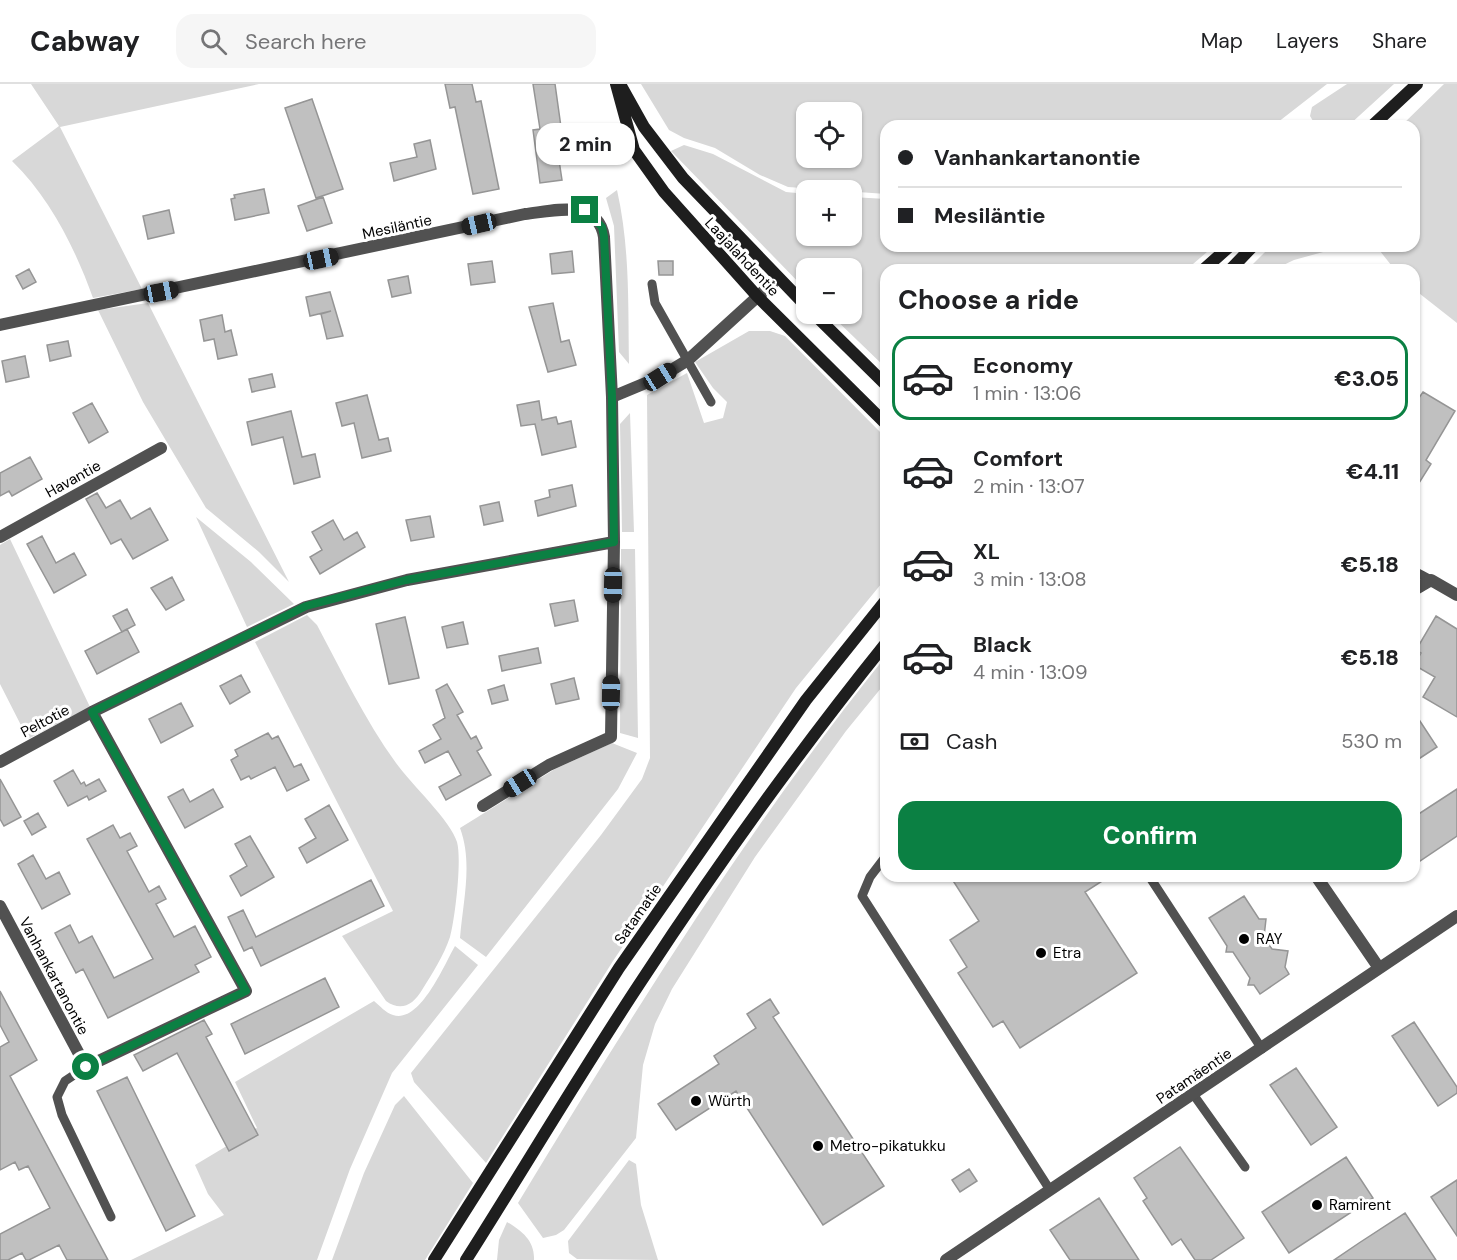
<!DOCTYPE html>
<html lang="en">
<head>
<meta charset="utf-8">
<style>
	body { margin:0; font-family:"DM Sans",sans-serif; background:#f6f6f6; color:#202124; height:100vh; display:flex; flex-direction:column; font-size:22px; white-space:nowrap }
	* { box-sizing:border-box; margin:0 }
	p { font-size:20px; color:#757577 }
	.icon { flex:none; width:33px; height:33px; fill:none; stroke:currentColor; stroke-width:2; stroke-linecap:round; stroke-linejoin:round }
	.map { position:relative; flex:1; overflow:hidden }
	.panel { position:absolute; left:880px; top:180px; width:540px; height:618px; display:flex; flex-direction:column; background:#fff; border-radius:18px; box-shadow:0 2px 4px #0004 }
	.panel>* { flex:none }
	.top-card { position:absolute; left:880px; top:36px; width:540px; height:132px; border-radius:18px; box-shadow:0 2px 4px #0004; display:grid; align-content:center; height:132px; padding:0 18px; background:#fff }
	.controls { position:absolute; left:796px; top:18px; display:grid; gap:12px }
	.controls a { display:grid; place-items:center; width:66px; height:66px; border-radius:12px; background:#fff; box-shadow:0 2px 4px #0004; font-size:30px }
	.end { position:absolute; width:27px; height:27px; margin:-14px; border:8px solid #0b8043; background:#fff; box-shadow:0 0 0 3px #fff }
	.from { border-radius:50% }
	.bubble { position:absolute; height:42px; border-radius:18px; background:#fff; box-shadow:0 2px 4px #0004; font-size:20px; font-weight:800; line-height:42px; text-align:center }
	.car { position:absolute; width:18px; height:36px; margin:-18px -9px; border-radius:8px; box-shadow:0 0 4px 2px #0007; background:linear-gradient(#222 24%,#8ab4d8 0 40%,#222 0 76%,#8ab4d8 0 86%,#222 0) }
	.top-card b { display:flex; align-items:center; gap:21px; height:57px; font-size:22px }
	.top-card b+b { border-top:2px solid #e0e0e0 }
	.top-card i { width:15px; height:15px; background:#202124 }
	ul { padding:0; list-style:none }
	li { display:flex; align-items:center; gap:18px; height:84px; margin:0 12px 9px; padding:0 6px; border:3px solid transparent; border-radius:18px }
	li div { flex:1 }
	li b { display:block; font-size:22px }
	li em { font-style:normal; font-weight:800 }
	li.selected { border-color:#0b8043 }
	li>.icon { width:54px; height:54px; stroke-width:1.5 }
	h2 { padding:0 18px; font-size:27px; line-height:72px }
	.pay { display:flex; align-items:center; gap:15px; height:66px; padding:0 18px; font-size:22px }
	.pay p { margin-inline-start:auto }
	.primary-button { display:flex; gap:12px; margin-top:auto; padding:12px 18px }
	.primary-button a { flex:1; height:69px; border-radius:18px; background:#0b8043; color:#fff; font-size:24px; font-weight:800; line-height:69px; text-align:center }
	header { display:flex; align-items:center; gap:36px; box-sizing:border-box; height:84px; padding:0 30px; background:#fff; border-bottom:2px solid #e0e0e0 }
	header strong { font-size:28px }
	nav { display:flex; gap:33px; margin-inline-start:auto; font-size:21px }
	.search { width:420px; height:54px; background:#f6f6f6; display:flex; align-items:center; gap:15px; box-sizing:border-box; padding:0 21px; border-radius:18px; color:#757577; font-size:22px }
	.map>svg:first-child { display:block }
</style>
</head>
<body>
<header>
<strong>Cabway</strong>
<div class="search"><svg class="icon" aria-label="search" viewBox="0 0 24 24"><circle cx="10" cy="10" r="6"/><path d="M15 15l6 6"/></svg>Search here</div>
<nav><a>Map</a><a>Layers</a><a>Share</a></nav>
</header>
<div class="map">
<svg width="1457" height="1176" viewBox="0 0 1457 1176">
	<rect width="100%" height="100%" fill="#fff"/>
	<path fill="#d8d8d8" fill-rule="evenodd" d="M31,0H259L60,43L142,205L93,214C75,164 50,114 12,77L59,42Z
		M641,0H1327L1273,42H886V110L788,103L760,91L715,64L684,54L669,46ZM807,28H852V74H807Z
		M1347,0H1394L1348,42H1316L1310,32L1312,23Z
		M1444,0H1457V239L1415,206L1414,186H1395L1376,162H1414V42H1401Z
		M684,61L713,70L786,108L807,110V152H852V113L886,115V162H1214L1186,186H886V284L830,230H852V184H807V207L671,67Z
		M617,106C630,163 628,221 629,280L619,268L614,142L606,114Z
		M1271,162H1345L1294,176L1273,186H1247Z
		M148,219L289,498L259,468L206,424L143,318L98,226Z
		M749,247H770L785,252L886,354V494L796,604L613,877L486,1079L414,998L411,989L601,751L642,695L650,674L647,311L687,289L704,339L723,334L727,318L713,304L695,278Z
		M630,329L634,448H622L620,340Z
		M196,433L251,478L294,520L247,543Z
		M10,455L90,623L28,655L0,600V461Z
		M621,465H635L638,654L620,649Z
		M307,531L317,541C342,588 365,636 396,679C411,700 451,737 457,758C462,776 455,835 450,853C444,871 432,890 422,906C413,921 401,928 386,917L342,852L393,827L255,558Z
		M886,572V598L846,647L755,773L672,905L655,940L643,981L636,1054L564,1146L556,1151L543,1154L518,1119C632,931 748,743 886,572Z
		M612,659L637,669L618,705L486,873L460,854C463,817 473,779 460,744L555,685Z
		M455,862L478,881L392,989L350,1085L317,1176H131L224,1131L208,1110L195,1081L257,1044L235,998L374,917C380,922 386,929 393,931C420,940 444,881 455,862Z
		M404,1012L473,1099L425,1176H332L364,1089L395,1021Z
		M629,1076L636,1080L641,1121L658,1176L577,1175L569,1169L568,1157Z
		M507,1138C522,1147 535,1157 534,1176H497L499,1156Z"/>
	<path fill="#c0c0c0" stroke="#959595" stroke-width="1.5" d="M445,0H472L476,18L481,17L499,105L473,110L455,23L450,24Z
		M533,0H555L561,43H554L562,96L540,99L533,46L540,45Z
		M312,15L343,105L316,114L285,24Z
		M430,56L436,85L394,97L390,79L417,73L414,60Z
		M264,105L269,129L235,136L231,115L235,114L234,111Z
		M323,113L332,139L307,147L298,122Z
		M169,126L174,149L148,155L143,132Z
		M572,167L574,188L552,190L550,170Z
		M492,177L495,198L471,201L468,180Z
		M658,177H673V191H659Z
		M29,185L36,198L23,205L16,192Z
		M408,192L411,209L392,213L388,196Z
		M330,208L343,252L327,255L321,230L331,227L310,232L306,213Z
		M553,219L561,258L569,256L576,281L548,288L529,223Z
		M222,231L225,248L231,246L237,271L218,275L214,255L204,257L200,236Z
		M68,257L71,272L50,277L47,261Z
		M25,272L29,293L6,298L2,277Z
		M272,290L275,303L252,308L249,295Z
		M1423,308L1455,327L1426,376L1431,380L1414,407V321Z
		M367,311L379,356L388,354L391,367L362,374L354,339L342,342L336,319Z
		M539,317L542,336L556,333L558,340L571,337L576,363L542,371L535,340L521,342L517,321Z
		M92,319L108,348L89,359L73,329Z
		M291,327L302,373L315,370L320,393L294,400L283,353L252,361L247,338Z
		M30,373L42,395L12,412L9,407L0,412V389Z
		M572,401L576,422L538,432L535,417L550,413L549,406Z
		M97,409L106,424L120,416L131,435L150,424L168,456L133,475L121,455L111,460L86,415Z
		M499,418L503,437L484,441L480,422Z
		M430,432L434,453L411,457L406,436Z
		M333,436L344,456L357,448L365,463L320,490L310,473L322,466L312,448Z
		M42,452L56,479L74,469L86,491L54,509L27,460Z
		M172,493L184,516L166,526L151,504Z
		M574,516L578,537L555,542L550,520Z
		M127,525L135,541L122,548L113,532Z
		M1436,532L1457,545V633L1423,613L1435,593L1414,581L1421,569L1416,566Z
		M405,533L419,594L389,600L376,540Z
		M463,538L468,560L447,564L442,543Z
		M127,545L139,568L97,590L85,567Z
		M538,564L541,579L502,587L499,572Z
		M241,591L250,608L230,620L220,602Z
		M574,594L579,615L556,620L551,600Z
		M447,600L463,628L457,631L471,655L476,652L482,664L477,667L491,691L446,716L439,703L461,691L448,667L425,679L419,667L441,655L433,641L445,634L436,606Z
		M504,601L508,616L492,620L488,606Z
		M181,619L193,642L161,659L149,635Z
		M1414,628L1437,663L1414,678Z
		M268,649L272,655L278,652L294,683L301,680L309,696L287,707L275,683L251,695L249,692L241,696L231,676L238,672L235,666Z
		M73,686L81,700L84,698L86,702L99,695L106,707L89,716L87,712L68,722L54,697Z
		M0,695L21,733L4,742L0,735Z
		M183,705L190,718L213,705L223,723L185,744L168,713Z
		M1457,705V752L1414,781V733Z
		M329,721L348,756L307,779L299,764L316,754L305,735Z
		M38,729L46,743L32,751L24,737Z
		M113,741L120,754L130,749L137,762L127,767L149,808L159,802L166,815L156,820L174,853L195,842L211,873L195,881L199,888L108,934L83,885L76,889L55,849L70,841L79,859L92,852L114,894L153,875L87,755Z
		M250,752L274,793L241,812L230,792L247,782L235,760Z
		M33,771L46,795L59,788L70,810L42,825L18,780Z
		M950,792H1110L1085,808L1137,889L1020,964L1003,937L993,943L958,889L967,883L950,856L979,837Z
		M371,796L384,822L261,882L252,863L244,867L228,833L243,826L256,853Z
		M1244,812L1259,835H1266L1264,853L1272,865L1288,867L1285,883L1289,890L1260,910L1254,901H1248L1250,894L1233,868H1226L1227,862L1209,834Z
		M325,894L339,923L245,970L231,940Z
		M0,907L37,976L10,992L108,1176H67L59,1161L29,1176H26L22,1169L8,1176H0V1150L50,1124L28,1082L19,1086L15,1078L0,1086V963L9,958L0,941Z
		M770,915L779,929L773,933L884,1102L823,1141L736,1007L676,1046L658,1020L719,980L714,972L756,944L747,930Z
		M204,936L212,950L206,953L258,1051L229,1067L177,969L143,987L134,971Z
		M1414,938L1457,1003V1009L1438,1022L1392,952Z
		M1296,984L1337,1043L1311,1061L1270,1001Z
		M127,993L195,1132L166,1147L97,1007Z
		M1180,1063L1244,1154L1211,1176H1195L1181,1155L1172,1161L1143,1117L1147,1114L1134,1094Z
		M1346,1073L1373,1114L1289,1169L1262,1128Z
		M969,1085L977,1097L960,1108L952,1096Z
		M1457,1096V1152L1431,1113Z
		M1099,1114L1139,1176H1070L1050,1146Z
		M1405,1129L1436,1176H1334L1359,1159Z"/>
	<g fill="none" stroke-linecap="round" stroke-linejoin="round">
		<path stroke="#515151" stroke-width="9" d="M652,200L655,219L711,318
			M1414,487L1431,496
			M886,772L870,793L862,812L1050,1106
			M1149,792L1262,965
			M86,983L65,997L57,1013L62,1031L111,1133
			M1193,1010L1245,1083"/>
		<path stroke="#515151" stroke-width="12" d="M0,241L525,130C553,127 598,114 604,153L612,313L614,458L611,653L549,681L483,722
			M612,313L660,293L688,276L778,194
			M0,453L161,364
			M1414,506L1431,496L1457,511
			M0,678L92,628L306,523L407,496L614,458
			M1316,792L1379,884
			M0,822L86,983L246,907L92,628
			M946,1176L1457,832"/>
		<path stroke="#1e1e1e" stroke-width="12" d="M616,0L634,66L664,108L757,212L886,340
			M620,0L644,43L683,94L807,223
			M1372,42L1417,0
			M1203,186L1230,162
			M1230,186L1253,162
			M814,230L886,301
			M434,1176L619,884L806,616L886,516
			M466,1176C525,1083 581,988 642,896C718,780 799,667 886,559"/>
	</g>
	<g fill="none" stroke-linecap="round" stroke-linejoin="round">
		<path stroke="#0b8043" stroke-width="8" d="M86,983L246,907L92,628L306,522L406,496L614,458L612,313L604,153L602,143L585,126"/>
	</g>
	<g fill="#000" stroke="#fff" stroke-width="2">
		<circle cx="1244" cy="855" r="6"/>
		<circle cx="1041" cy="869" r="6"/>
		<circle cx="696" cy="1017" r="6"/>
		<circle cx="818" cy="1062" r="6"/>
		<circle cx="1317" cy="1121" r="6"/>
	</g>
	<g text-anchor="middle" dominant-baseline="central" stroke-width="6" stroke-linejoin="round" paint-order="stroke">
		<g font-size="15" fill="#000" stroke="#fff">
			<text transform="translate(397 143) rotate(-12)">Mesiläntie</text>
			<text transform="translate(742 173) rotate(47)">Laajalahdentie</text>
			<text transform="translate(73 395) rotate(-29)">Havantie</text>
			<text transform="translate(45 637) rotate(-28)">Peltotie</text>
			<text transform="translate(638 830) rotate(-55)">Satamatie</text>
			<text transform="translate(54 892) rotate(62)">Vanhankartanontie</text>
			<text transform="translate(1194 992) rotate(-34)">Patamäentie</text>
		</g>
		<g font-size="15" fill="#000" stroke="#fff" text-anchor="start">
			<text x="1256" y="855">RAY</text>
			<text x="1053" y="869">Etra</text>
			<text x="708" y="1017">Würth</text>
			<text x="830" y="1062">Metro-pikatukku</text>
			<text x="1329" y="1121">Ramirent</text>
		</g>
	</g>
</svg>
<div class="controls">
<a><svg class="icon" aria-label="locate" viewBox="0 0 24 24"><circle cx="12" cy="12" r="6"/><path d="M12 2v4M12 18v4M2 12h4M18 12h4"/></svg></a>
<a>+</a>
<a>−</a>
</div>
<i class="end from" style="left:86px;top:983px"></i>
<i class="end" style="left:585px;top:126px"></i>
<div class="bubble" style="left:536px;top:39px;width:99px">2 min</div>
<i class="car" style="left:479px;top:140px;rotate:257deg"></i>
<i class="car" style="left:321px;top:175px;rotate:78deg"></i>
<i class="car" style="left:161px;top:208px;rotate:79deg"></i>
<i class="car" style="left:660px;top:293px;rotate:58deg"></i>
<i class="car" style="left:613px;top:501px;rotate:181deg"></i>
<i class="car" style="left:611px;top:609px;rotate:1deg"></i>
<i class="car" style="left:520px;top:699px;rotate:238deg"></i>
<div class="top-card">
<b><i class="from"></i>Vanhankartanontie</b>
<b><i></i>Mesiläntie</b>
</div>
<section class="panel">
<h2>Choose a ride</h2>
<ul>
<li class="selected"><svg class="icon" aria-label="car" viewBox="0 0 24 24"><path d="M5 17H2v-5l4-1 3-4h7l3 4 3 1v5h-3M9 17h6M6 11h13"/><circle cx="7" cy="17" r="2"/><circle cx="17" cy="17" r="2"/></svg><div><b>Economy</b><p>1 min · 13:06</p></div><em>€3.05</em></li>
<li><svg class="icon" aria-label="car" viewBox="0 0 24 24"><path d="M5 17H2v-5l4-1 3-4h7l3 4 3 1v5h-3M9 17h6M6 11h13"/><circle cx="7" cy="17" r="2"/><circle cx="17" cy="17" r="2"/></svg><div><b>Comfort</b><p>2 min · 13:07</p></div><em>€4.11</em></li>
<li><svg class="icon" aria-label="car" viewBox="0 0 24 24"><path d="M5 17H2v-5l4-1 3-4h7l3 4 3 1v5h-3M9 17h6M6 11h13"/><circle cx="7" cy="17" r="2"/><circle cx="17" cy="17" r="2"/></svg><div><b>XL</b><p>3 min · 13:08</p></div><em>€5.18</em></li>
<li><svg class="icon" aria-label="car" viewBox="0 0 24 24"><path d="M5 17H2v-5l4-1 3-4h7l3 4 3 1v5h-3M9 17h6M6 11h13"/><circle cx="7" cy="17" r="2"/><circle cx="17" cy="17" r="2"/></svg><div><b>Black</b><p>4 min · 13:09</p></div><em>€5.18</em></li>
</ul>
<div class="pay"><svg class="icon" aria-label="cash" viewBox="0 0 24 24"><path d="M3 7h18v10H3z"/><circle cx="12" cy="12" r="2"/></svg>Cash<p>530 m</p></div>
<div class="primary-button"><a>Confirm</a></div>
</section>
</div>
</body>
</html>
